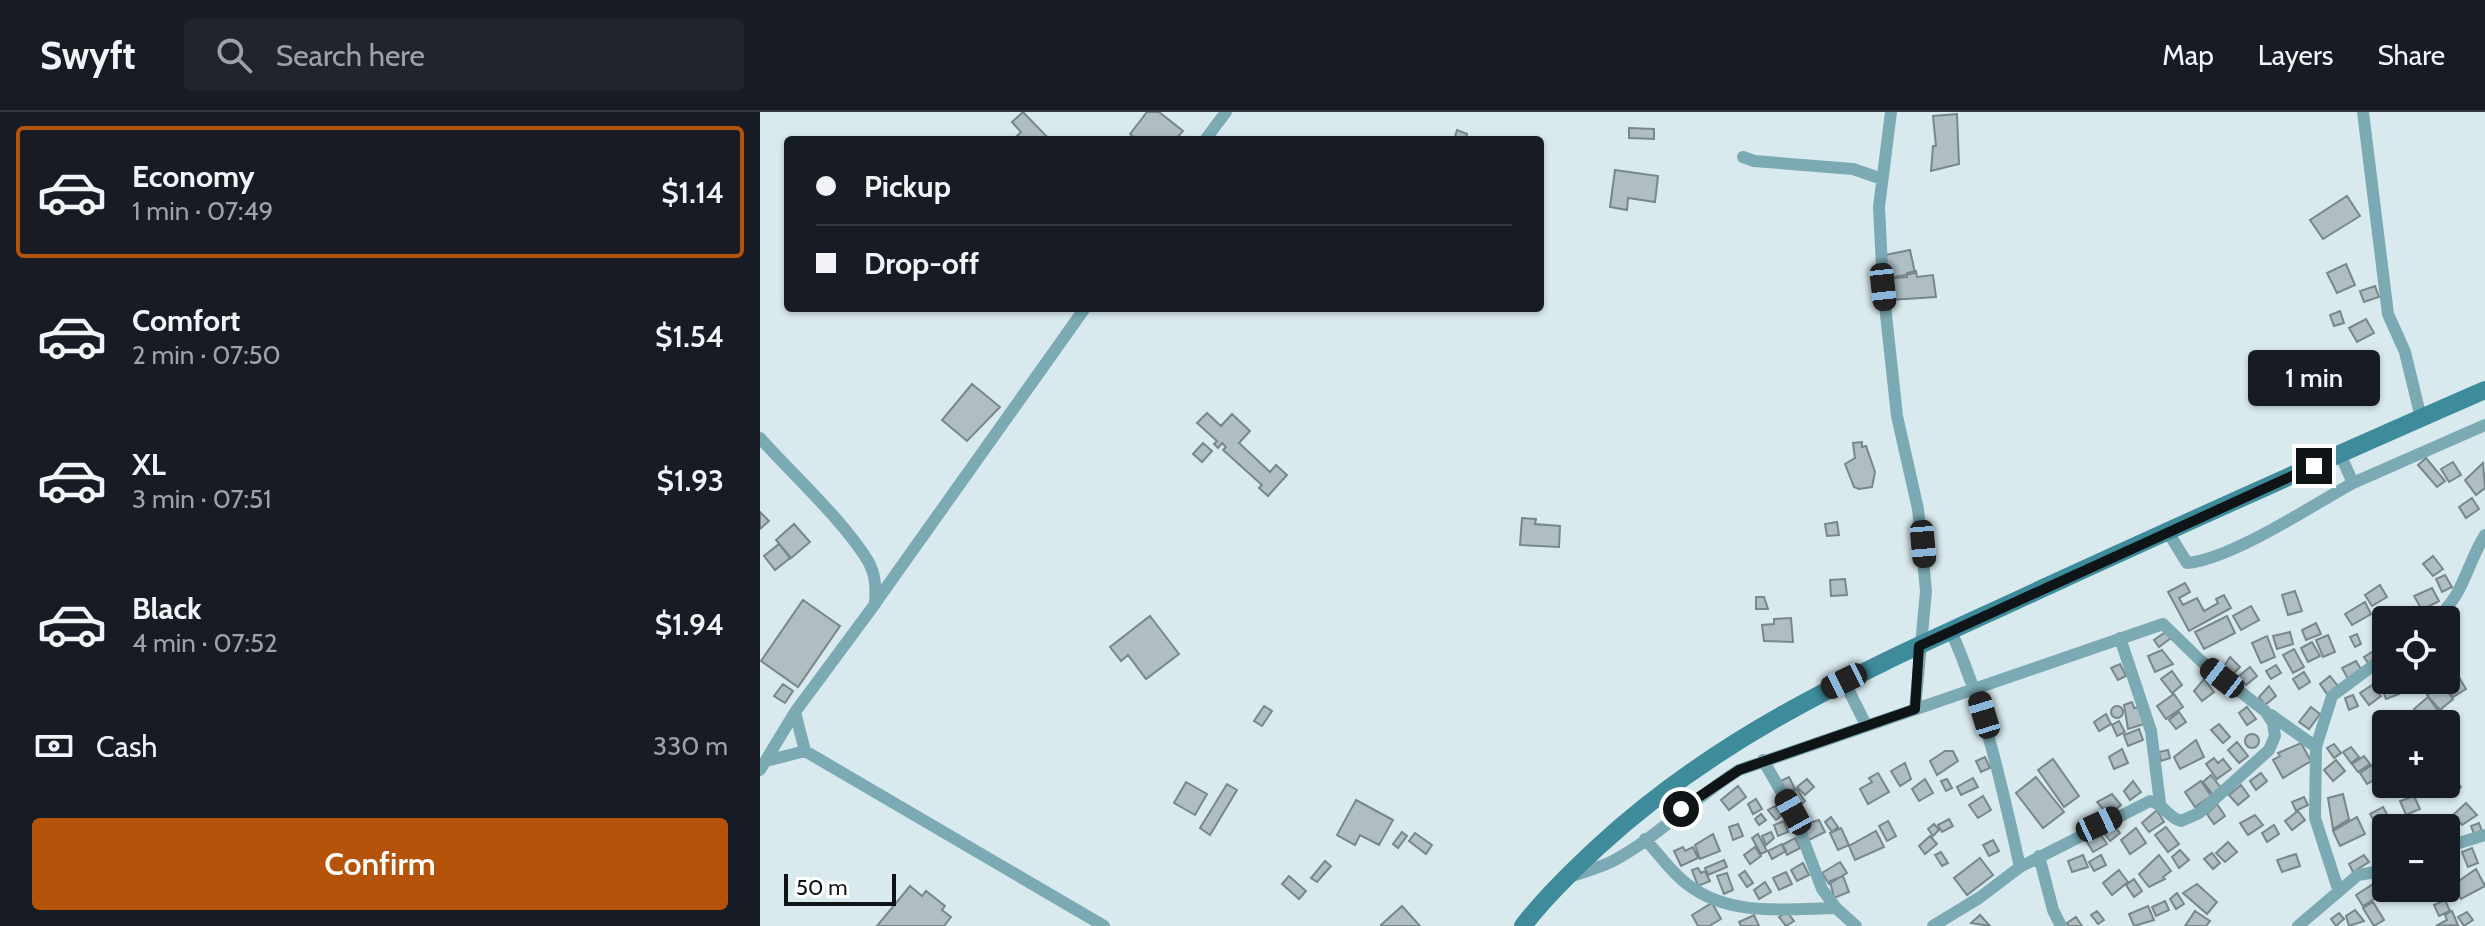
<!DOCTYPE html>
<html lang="en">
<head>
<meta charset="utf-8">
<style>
	body { margin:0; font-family:Cabin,sans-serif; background:#20242c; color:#f1f3f6; height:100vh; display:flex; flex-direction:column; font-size:30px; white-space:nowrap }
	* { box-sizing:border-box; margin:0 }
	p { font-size:26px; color:#9ea1a6 }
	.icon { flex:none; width:44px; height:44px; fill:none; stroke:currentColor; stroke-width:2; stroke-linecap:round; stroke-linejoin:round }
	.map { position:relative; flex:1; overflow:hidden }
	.drawer { display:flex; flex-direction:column; background:#171b24; width:760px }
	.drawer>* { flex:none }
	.banner { position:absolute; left:24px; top:24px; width:760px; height:176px; border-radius:8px; box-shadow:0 2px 6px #0004; display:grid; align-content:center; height:176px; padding:0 32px; background:#171b24 }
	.tools { position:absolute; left:1612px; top:494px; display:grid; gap:16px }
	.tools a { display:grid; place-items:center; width:88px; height:88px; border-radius:8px; background:#171b24; box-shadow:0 2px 6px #0004; font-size:40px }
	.scale { position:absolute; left:24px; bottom:20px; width:112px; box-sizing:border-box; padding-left:8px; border:4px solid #0f1416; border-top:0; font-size:22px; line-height:28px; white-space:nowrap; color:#0f1416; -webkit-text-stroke:6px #fff; paint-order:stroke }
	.end { position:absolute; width:36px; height:36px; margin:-18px; border:10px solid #0f1416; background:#fff; box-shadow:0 0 0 4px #fff }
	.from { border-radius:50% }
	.bubble { position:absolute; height:56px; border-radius:8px; background:#171b24; box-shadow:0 2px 6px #0004; font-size:26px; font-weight:600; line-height:56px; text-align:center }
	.car { position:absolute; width:24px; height:48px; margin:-24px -12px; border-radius:10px; box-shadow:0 0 6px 2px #0007; background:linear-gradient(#222 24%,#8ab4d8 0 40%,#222 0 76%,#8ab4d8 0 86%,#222 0) }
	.banner b { display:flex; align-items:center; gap:28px; height:76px; font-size:30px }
	.banner b+b { border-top:2px solid #363941 }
	.banner i { width:20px; height:20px; background:#f1f3f6 }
	ul { padding:14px 0 0; list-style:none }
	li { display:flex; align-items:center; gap:24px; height:132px; margin:0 16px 12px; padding:0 16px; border:4px solid transparent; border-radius:8px }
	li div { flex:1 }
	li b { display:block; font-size:30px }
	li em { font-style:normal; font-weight:600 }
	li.on { border-color:#b45309 }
	li>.icon { width:72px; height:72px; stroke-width:1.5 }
	.pay { display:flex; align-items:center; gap:20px; height:88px; padding:0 32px; font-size:30px }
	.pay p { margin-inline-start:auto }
	.cta { display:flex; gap:16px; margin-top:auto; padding:16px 32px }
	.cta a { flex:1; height:92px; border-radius:8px; background:#b45309; color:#fff; font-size:32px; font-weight:600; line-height:92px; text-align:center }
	header { display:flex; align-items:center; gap:48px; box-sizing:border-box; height:112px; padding:0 40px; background:#171b24; border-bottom:2px solid #363941 }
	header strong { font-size:38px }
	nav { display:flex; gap:44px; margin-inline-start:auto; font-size:28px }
	.search { width:560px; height:72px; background:#20242c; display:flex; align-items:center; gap:20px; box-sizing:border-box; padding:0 28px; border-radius:8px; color:#9ea1a6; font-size:30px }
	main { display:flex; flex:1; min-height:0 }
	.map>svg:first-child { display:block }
</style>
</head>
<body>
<header>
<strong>Swyft</strong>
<div class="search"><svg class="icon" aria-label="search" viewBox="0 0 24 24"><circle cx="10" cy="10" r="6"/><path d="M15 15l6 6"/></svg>Search here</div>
<nav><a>Map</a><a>Layers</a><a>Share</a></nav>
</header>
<main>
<section class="drawer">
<ul>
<li class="on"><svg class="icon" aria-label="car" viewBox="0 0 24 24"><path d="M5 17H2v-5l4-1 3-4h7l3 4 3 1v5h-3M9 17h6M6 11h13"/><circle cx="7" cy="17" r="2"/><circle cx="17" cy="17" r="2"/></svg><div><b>Economy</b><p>1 min · 07:49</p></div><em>$1.14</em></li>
<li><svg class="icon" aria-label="car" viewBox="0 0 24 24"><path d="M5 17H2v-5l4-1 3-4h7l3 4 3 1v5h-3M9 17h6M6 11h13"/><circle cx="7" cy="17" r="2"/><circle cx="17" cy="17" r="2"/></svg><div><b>Comfort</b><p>2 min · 07:50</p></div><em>$1.54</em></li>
<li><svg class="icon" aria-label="car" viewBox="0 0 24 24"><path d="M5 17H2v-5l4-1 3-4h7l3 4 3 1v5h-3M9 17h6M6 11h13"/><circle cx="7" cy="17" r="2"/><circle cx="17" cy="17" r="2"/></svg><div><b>XL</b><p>3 min · 07:51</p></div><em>$1.93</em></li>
<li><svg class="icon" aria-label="car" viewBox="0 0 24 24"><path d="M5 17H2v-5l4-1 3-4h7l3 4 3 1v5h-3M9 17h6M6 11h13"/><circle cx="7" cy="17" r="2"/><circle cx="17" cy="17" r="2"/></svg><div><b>Black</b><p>4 min · 07:52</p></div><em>$1.94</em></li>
</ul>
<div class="pay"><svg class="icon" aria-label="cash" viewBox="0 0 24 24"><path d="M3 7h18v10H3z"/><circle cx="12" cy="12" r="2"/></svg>Cash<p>330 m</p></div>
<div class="cta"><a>Confirm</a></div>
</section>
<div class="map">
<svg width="1725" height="814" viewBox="0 0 1725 814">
	<rect width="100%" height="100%" fill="#d9eaee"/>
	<path fill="#aebec2" stroke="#77878a" stroke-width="2" d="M263,0L290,28H253L261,20L252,10Z
		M387,0H399L423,19L415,28H378L370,22Z
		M1197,2L1199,52L1171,59L1173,34H1176L1173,4Z
		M869,16L894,17V27L869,26Z
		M697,18L707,22L706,28H694Z
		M855,58L898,64L895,90L868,86L867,98L850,95Z
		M1587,84L1600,104L1563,127L1550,108Z
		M1150,138L1155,161L1130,166L1125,143Z
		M1586,152L1595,173L1577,181L1567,161Z
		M1156,159L1157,165L1173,163L1176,185L1130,188L1126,167L1147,165V161Z
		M1615,174L1619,185L1604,190L1600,179Z
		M1580,199L1584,211L1574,214L1570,203Z
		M1606,207L1614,221L1597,230L1589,216Z
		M212,272L240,295L207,329L182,308Z
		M447,301L461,314L472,302L490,319L479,331L510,360L516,353L527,363L508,384L499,376L502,373L463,338L466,335L462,331L458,336L454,332L457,329L437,311Z
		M1102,330V335L1106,334L1115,360L1112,375L1099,377L1094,375L1085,352L1095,346L1093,331Z
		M443,331L452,339L442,350L433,342Z
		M1666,346L1685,369L1677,375L1658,353Z
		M1693,350L1701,363L1689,370L1681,357Z
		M1723,351L1725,376L1716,383L1705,368Z
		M1712,386L1719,397L1706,406L1699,395Z
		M0,400L9,409L0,417Z
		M762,406L776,407L775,412L800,414L799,435L760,433Z
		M1077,410L1079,423L1067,424L1065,412Z
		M34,412L50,430L31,446L16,428Z
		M19,432L30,446L15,458L4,444Z
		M1673,444L1683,457L1673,464L1663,452Z
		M1685,463L1692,475L1682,480L1676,467Z
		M1085,467L1087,483L1071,484L1070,468Z
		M1425,471L1430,480L1419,486L1423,493L1437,486L1444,499L1458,491L1456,487L1464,483L1471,496L1429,519L1408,480Z
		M1620,473L1627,485L1612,494L1605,483Z
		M1672,476L1679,489L1662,498L1654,484Z
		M1535,479L1542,499L1528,503L1522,483Z
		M996,485H1004L1008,497H996Z
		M43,488L80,514L38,575L1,549Z
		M1605,490L1611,502L1592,513L1585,502Z
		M1491,494L1499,508L1481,518L1473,504Z
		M390,504L419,542L386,567L368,543L361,549L350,535Z
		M1467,504L1475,521L1444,537L1435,520Z
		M1031,506L1033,530L1004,529L1002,513L1014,512V507Z
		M1556,511L1561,522L1546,528L1542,518Z
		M1407,519L1411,526L1399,535L1394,528Z
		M1530,520L1533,532L1517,537L1513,524Z
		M1626,521V539L1624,541L1616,532Z
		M1597,522L1601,532L1595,535L1590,525Z
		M1568,523L1575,540L1563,545L1556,528Z
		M1507,524L1515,545L1501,551L1492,531Z
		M1552,530L1560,544L1548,550L1541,536Z
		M1534,537L1544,555L1533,561L1523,543Z
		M1402,538L1413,552L1395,560L1388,544Z
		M1615,538L1619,544L1608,551L1604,545Z
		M1470,545L1480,555L1471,564L1463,556Z
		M1596,549L1602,559L1588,567L1582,556Z
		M1360,552L1366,564L1358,568L1351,556Z
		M1516,553L1521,561L1511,567L1506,559Z
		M1490,555L1497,564L1486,573L1479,564Z
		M1412,559L1422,573L1412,581L1401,567Z
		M1544,560L1550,570L1539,577L1533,567Z
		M1697,562L1706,577L1693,585L1684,570Z
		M1570,564L1578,574L1567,582L1560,572Z
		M1444,567L1454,580L1442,589L1434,579Z
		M23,572L33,579L25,591L14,584Z
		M1634,572L1639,582L1626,587L1622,577Z
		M1681,572L1693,587L1680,598L1667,583Z
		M1612,573L1621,584L1609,593L1600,581Z
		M1509,574L1516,584L1505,593L1499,585Z
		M1414,582L1423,595L1406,607L1397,594Z
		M1593,583L1598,594L1589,598L1585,586Z
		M1668,585L1679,600L1665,610L1654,597Z
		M1372,590L1374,596L1379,595L1384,612L1368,617L1364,593Z
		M504,594L512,599L502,614L494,609Z
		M1351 600a6 6 0 1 1 12 0a6 6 0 1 1-12 0Z
		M1487,595L1496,607L1487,613L1479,601Z
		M1551,595L1560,602L1549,617L1539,610Z
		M1419,600L1426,610L1416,617L1409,608Z
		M1346,602L1351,612L1339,619L1334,610Z
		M1628,605L1632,612H1626V621L1620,625L1613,615Z
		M1359,609L1365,620L1357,624L1352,613Z
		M1459,612L1470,625L1463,631L1451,618Z
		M1379,617L1383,628L1368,634L1364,623Z
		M1485 629a7 7 0 1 1 14 0a7 7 0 1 1-14 0Z
		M1436,628L1444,645L1420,657L1414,645Z
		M1477,630L1488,644L1479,651L1468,638Z
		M1541,631L1551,649L1523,666L1513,648L1520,644L1518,641Z
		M1574,632L1581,641L1574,646L1567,636Z
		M1591,635L1599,645L1591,651L1583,640Z
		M1362,637L1368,651L1354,657L1349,645Z
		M1408,638L1410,646L1401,649L1399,640Z
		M1185,639H1193L1198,649L1177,663L1170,649Z
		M1604,644L1610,652L1598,660L1592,652Z
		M1225,645L1230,656L1221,660L1216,649Z
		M1454,646L1458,651L1463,647L1471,657L1457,667L1446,652Z
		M1293,647L1319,684L1304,695L1278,658Z
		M1576,648L1585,659L1573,669L1564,658Z
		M1145,651L1151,667L1140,674L1131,659Z
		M1612,653L1619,665L1607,672L1600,661Z
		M1626,656V672L1618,662Z
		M1118,661L1129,680L1108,692L1100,677L1112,670L1109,666Z
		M1501,661L1507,669L1496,678L1490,669Z
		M1451,663L1462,677L1454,684L1443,670Z
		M1029,665L1035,677L1024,682L1018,670Z
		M1276,665L1304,700L1283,716L1256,681Z
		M1213,666L1218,675L1201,683L1197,675Z
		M1693,666L1701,675L1696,680L1687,671Z
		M1047,667L1054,675L1045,683L1037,675Z
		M1047,667L1054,675L1045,683L1037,675Z
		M1165,667L1173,681L1159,689L1152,677Z
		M1187,667L1192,676L1186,679L1181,669Z
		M1373,669L1381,680L1370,688L1364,679Z
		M1441,669L1451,684L1435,695L1425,680Z
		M426,670L447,682L435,703L414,691Z
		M467,672L477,678L450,723L440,716Z
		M1636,672H1649L1651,676L1637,685L1631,676Z
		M1481,673L1489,684L1478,693L1469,683Z
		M978,674L986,685L969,698L961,688Z
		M1037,677L1045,689L1034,698L1025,685Z
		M1352,682L1361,693L1348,703L1337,690Z
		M1583,682L1589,707L1573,717L1568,686Z
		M1223,684L1231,698L1218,706L1209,693Z
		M1654,684L1660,697L1646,703L1640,689Z
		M1544,685L1548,693L1536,699L1532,690Z
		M996,687L1002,697L993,702L988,692Z
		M596,688L633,708L619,733L600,723L595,733L577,723Z
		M1706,691L1717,703L1702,713L1693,703Z
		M1457,692L1465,704L1454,712L1447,702Z
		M1015,694L1022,703L1016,708L1008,698Z
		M1623,695L1633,713L1620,719L1610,702Z
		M1397,698L1404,710L1389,720L1382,711Z
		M1538,699L1545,708L1532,718L1525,709Z
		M1001,702L1006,708L999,713L995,707Z
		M1495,703L1503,713L1488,723L1480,711Z
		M1071,705L1078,715L1072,720L1065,710Z
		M1597,705L1605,722L1580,734L1573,719Z
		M1189,707L1193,714L1182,720L1178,713Z
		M1657,707H1665L1668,716H1644Z
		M1059,708L1065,720L1049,728L1042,713Z
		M1024,709L1028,720L1018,724L1014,713Z
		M1128,709L1136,724L1127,729L1119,714Z
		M1719,711L1722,719L1714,722L1711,714Z
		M978,712L983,724L973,728L969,715Z
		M1174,712L1179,718L1173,724L1168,717Z
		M1353,713L1360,721L1350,729L1344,721Z
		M1514,713L1519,722L1507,730L1502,721Z
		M1691,713L1696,722L1686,727V716Z
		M1406,715L1419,732L1408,740L1395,723Z
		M1081,716L1089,733L1078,738L1070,721Z
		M1376,716L1386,731L1370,742L1361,728Z
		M1337,717L1347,732L1333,740L1324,725Z
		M1116,719L1124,735L1095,748L1089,734Z
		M642,720L647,724L638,736L633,732Z
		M1011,720L1014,726L1006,733L1002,724Z
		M655,721L672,733L666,742L649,729Z
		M953,722L960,739L940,747L935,733Z
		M998,722L1007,739L1001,742L992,726Z
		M1170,724L1177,732L1165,742L1159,734Z
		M1035,726L1040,736L1027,743L1022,733Z
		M1233,728L1239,739L1229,744L1223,733Z
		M1468,730L1477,740L1465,750L1456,741Z
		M1022,732L1026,739L1012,747L1008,739Z
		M923,735L925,739L933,735L938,746L921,754L914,739Z
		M995,735L1001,744L990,752L984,743Z
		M1712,736L1718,751L1708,755L1702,740Z
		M1420,738L1429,748L1419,756L1412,745Z
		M1690,739L1695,750L1686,754V741Z
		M1181,740L1188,751L1182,754L1175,743Z
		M1452,741L1460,751L1453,757L1444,747Z
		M1536,742L1540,754L1522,760L1517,748Z
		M1323,743L1328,755L1312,760L1308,749Z
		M1341,743L1346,753L1334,759L1329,750Z
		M1399,743L1411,759L1403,765L1405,767L1389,775L1379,762Z
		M1604,743L1609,750L1593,760L1589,752Z
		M1220,746L1233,763L1207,783L1194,766Z
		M964,748L967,755L948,763L945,756Z
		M565,749L571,754L557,770L551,766Z
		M1080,750L1087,761L1069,772L1062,761Z
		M1080,750L1087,761L1069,772L1062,761Z
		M1043,751L1049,763L1037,769L1031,758Z
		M938,756L941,761L945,759L950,769L938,774L932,758Z
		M1716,757L1725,774L1701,787L1693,773Z
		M1359,758L1368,770L1352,783L1343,771Z
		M985,759L993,771L987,775L979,763Z
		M1026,760L1032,772L1019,778L1013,766Z
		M967,761L973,778L964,782L957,764Z
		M529,764L546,779L539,787L522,772Z
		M1083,764L1089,780L1074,786L1070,769Z
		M1688,765L1692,775L1670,785L1666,776H1686Z
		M1374,767L1382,779L1374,785L1366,773Z
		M1618,769L1625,780L1603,794L1596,783Z
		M1005,770L1011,780L999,787L994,778Z
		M1437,772L1457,790L1447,802L1423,781Z
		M150,774L162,784L166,779L185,794L182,798L191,805L184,814H117Z
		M1636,776H1650L1653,781L1642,787Z
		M1417,781L1424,792L1416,797L1410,787Z
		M1685,788L1690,799L1679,804L1674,793Z
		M1405,789L1409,798L1396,804L1392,795Z
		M1613,790L1624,808L1614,814L1603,796Z
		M952,791L961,807L949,814H938L932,803Z
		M642,794L660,814H621V813Z
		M1388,794L1394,808L1374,814L1369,802Z
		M1595,798L1604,809L1589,814L1586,804Z
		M1337,799L1344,808L1338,812L1331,803Z
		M1435,799L1450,809L1446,814H1425Z
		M1692,799L1698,813L1676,814L1687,808L1685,803Z
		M1027,800L1034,809L1026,814L1019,805Z
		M1707,800L1713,808L1704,814L1698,805Z
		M1579,801L1584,807L1576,814L1571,807Z
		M994,803L999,814H981L979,810Z
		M1220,803L1230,814L1211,811Z
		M1316,805L1322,814H1309L1307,811Z"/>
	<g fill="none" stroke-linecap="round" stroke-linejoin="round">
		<path stroke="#7baab4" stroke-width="12" d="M1131,0L1119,95L1123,175L1137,304L1158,397L1166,479L1155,597
			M1603,0L1628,202L1645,240L1661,306
			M445,28L466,0
			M983,45L994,49L1093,57L1122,67
			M0,326C33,363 83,408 108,449C116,463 116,477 115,492L35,600L0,658
			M1593,371L1725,313
			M1408,420L1427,451C1472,447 1551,394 1593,371L1580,342
			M116,490L325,196
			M1674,508C1704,485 1706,453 1725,423
			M1191,519C1225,596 1242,674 1260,755
			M1360,526L1391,619L1400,691
			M1084,569L1106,613
			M35,600L45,639
			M1511,603L1556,635
			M1003,648L1033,700L1062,777L1076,796L1096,814
			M6,649L45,639L344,814
			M885,727C898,741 911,760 927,772C969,805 1025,797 1076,796
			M1686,735L1725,723
			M1279,744L1293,798L1301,814
			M810,765C823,760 838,756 851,750C897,726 934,686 979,658L1403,512L1441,549L1505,599L1513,611L1515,624L1509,638L1439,701L1421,709C1407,705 1404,692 1390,689L1260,755L1219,786L1173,814
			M1578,777L1555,706L1556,635L1572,584L1626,544
			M1538,814L1598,763L1615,760L1626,753"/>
		<path stroke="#3e8b9b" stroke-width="18" d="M763,814C785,785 811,760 838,735C970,613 1118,553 1279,478C1427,410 1576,343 1725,278"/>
	</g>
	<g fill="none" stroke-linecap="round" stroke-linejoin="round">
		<path stroke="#0f1416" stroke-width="10" d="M921,697L979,658L1155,597L1159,534L1554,354"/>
	</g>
</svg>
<div class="tools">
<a><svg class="icon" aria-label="locate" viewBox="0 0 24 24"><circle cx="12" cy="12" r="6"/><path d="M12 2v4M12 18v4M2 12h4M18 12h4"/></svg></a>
<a>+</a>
<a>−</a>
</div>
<div class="scale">50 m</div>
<i class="end from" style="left:921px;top:697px"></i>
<i class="end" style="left:1554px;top:354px"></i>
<div class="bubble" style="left:1488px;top:238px;width:132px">1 min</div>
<i class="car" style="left:1123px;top:175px;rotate:174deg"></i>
<i class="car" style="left:1163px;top:432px;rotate:175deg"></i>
<i class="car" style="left:1462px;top:566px;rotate:308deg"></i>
<i class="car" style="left:1084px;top:569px;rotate:244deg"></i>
<i class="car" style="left:1224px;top:603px;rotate:343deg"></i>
<i class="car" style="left:1033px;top:700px;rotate:331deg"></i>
<i class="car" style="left:1339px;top:712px;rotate:65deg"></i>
<div class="banner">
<b><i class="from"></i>Pickup</b>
<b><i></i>Drop-off</b>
</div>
</div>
</main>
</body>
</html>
